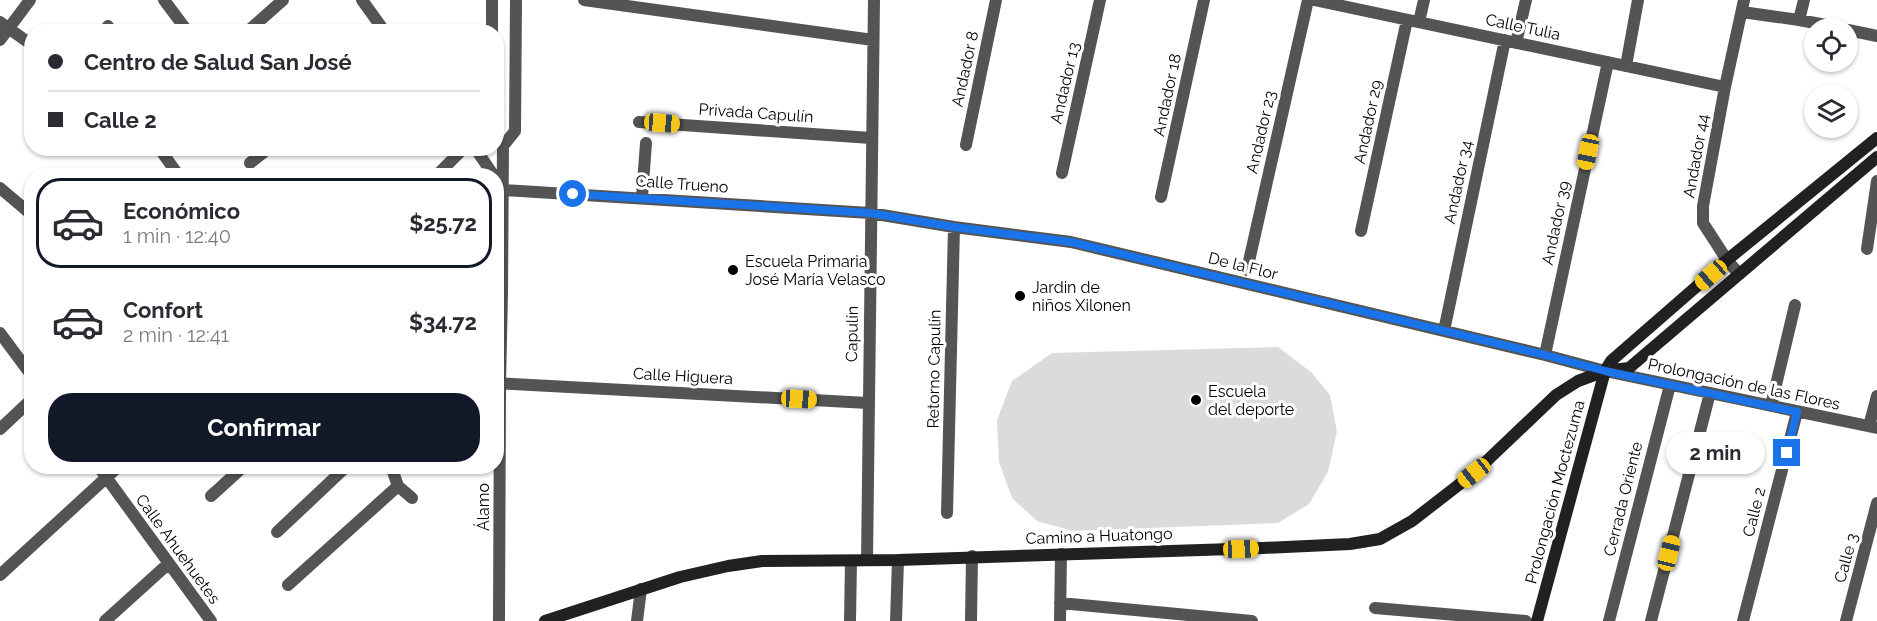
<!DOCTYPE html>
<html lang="es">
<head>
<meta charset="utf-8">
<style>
	body { margin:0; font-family:Raleway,sans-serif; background:#f2f2f3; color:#2b2b33; height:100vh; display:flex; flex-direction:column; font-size:22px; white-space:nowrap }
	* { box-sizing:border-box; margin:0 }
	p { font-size:20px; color:#7c7c81 }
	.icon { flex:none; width:33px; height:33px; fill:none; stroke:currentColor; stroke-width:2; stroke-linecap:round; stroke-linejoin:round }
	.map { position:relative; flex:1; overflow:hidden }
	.details { position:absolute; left:24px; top:168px; width:480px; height:306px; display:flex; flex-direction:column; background:#fff; border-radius:24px; box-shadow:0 2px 4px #0004 }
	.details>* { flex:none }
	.banner { position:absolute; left:24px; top:24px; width:480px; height:132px; border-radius:24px; box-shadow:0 2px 4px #0004; display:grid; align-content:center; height:132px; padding:0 24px; background:#fff }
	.controls { position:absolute; left:1804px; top:18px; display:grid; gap:12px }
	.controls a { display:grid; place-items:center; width:54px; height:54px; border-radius:50%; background:#fff; box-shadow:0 2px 4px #0004; font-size:30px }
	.end { position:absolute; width:27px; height:27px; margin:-14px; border:8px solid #1a73e8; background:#fff; box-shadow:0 0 0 3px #fff }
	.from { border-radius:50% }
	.bubble { position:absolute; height:42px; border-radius:21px; background:#fff; box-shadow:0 2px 4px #0004; font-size:20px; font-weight:700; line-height:42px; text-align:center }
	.car { position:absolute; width:18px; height:36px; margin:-18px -9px; border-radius:8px; box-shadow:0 0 4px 2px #0007; background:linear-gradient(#f5c518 24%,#345 0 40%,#f5c518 0 76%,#345 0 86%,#f5c518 0) }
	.banner b { display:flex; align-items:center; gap:21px; height:57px; font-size:22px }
	.banner b+b { border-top:2px solid #e1e1e2 }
	.banner i { width:15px; height:15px; background:#2b2b33 }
	ul { padding:10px 0 0; list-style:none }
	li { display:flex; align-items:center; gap:18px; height:90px; margin:0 12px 9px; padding:0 12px; border:3px solid transparent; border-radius:24px }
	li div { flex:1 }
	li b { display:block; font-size:22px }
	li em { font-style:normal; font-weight:700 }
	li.current { border-color:#111827 }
	li>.icon { width:54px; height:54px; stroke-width:1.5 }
	.primary-button { display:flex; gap:12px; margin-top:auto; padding:12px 24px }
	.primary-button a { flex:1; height:69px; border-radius:24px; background:#111827; color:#fff; font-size:24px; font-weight:700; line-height:69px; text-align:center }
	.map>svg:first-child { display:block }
</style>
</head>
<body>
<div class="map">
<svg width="1877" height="621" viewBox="0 0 1877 621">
	<rect width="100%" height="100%" fill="#fff"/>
	<path fill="#dbdbdb" d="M1278,347L1311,372L1330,395L1337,432L1328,472L1309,504L1278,523L1073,531L1037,521L1012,498L999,462L997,420L1012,381L1052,353Z"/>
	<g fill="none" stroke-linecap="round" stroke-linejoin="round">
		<path stroke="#545454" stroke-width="12" d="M164,0L188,32
			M362,0L385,32
			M492,0V32
			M584,0L873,40
			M1314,0L1725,87
			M1742,12L1799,20L1842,28
			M1799,20L1804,0
			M0,22L32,45
			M1419,22L1424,0
			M1848,30L1877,36
			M104,32L108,26
			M247,32L283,0
			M0,40L30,0
			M1516,43L1526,0
			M1626,66L1638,0
			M639,122L871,138
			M966,145L996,0
			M159,148L179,176
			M475,148L494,176
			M250,163L269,148
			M1062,173L1100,0
			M436,176L464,148
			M496,180L504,190L870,213L954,227L1071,242L1545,355L1605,371L1877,428
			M0,188L32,215
			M642,197L646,143
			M1161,197L1204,0
			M1361,231L1407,20
			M1867,249L1877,181
			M1247,270L1308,0
			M1739,274L1727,260L1703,223V206L1725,87L1744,0
			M1444,331L1505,40
			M0,333L32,376
			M1545,355L1608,62
			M496,383L868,403
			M1771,406L1795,305
			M1869,426L1877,396
			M0,429L32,399
			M98,466L211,621
			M391,466L398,486L412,498
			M211,496L244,466
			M947,513L954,227
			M277,532L347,466
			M867,560L874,0
			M0,575L119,466
			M288,585L398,486
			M1060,603L1252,621
			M1375,608L1526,621
			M105,621L168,564
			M499,621L500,383L502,293L503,146L515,131L516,0
			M637,621L641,589
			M850,621L851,561
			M896,621L898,560
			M971,621L972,556
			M1060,621L1061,554
			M1609,621L1670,385
			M1651,621L1710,393
			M1743,621L1797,412
			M1846,621L1877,503"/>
		<path stroke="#212121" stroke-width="12" d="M545,621L680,577L728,566L762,561L898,560L1263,548L1350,544L1380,539L1412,521L1474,473L1556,395L1578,381L1605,371L1629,368L1877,157
			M1537,621L1605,371L1611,361L1727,260L1877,138"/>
	</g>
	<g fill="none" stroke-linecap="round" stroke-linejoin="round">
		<path stroke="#1a73e8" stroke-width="8" d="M573,194L870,213L954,227L1071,242L1545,355L1605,371L1797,412L1787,453"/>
	</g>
	<g fill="#000" stroke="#fff" stroke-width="2">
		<circle cx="733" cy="270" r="6"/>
		<circle cx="1020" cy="296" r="6"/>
		<circle cx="1196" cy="400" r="6"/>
	</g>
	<g text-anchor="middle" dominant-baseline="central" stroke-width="6" stroke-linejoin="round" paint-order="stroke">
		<g font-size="16" fill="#000" stroke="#fff">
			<text transform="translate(1523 27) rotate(12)">Calle Tulia</text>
			<text transform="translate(965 69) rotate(-78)">Andador 8</text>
			<text transform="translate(1065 83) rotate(-77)">Andador 13</text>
			<text transform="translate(1167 95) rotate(-78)">Andador 18</text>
			<text transform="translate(756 113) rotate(4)">Privada Capulín</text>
			<text transform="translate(1368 122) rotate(-78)">Andador 29</text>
			<text transform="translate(1261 132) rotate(-77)">Andador 23</text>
			<text transform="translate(1696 156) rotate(-80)">Andador 44</text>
			<text transform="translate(1458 182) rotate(-78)">Andador 34</text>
			<text transform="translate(682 184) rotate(4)">Calle Trueno</text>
			<text transform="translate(1556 223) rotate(-78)">Andador 39</text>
			<text transform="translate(1243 266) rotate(14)">De la Flor</text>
			<text transform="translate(852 334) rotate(-89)">Capulín</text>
			<text transform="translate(934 369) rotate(-89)">Retorno Capulín</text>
			<text transform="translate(683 376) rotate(3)">Calle Higuera</text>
			<text transform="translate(1744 384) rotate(12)">Prolongación de las Flores</text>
			<text transform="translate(1555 492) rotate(-75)">Prolongación Moctezuma</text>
			<text transform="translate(1623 499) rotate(-76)">Cerrada Oriente</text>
			<text transform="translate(483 507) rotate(-90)">Álamo</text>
			<text transform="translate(1754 512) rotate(-76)">Calle 2</text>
			<text transform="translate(1099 536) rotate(-2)">Camino a Huatongo</text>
			<text transform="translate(178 549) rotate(54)">Calle Ahuehuetes</text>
			<text transform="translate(1846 558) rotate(-75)">Calle 3</text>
		</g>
		<g font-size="16" fill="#000" stroke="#fff" text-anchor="start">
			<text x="745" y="261">Escuela Primaria<tspan x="745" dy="18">José María Velasco</tspan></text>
			<text x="1032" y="287">Jardin de<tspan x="1032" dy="18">niños Xilonen</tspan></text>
			<text x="1208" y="391">Escuela<tspan x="1208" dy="18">del deporte</tspan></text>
		</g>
	</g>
</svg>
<div class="controls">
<a><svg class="icon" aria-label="locate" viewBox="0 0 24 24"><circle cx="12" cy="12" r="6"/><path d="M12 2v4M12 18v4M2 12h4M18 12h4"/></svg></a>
<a><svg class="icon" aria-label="layers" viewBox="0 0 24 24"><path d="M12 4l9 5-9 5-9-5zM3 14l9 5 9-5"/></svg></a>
</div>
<i class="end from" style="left:573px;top:194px"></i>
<i class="end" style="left:1787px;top:453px"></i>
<div class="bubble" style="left:1666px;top:432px;width:99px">2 min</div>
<i class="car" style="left:662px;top:123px;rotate:94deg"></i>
<i class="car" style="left:1588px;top:152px;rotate:192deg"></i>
<i class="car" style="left:1711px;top:275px;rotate:229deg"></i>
<i class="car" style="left:799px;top:399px;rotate:93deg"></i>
<i class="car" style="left:1474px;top:473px;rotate:232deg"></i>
<i class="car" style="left:1241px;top:549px;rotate:88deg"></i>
<i class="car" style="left:1669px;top:553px;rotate:14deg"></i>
<div class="banner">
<b><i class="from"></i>Centro de Salud San José</b>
<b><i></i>Calle 2</b>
</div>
<section class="details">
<ul>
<li class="current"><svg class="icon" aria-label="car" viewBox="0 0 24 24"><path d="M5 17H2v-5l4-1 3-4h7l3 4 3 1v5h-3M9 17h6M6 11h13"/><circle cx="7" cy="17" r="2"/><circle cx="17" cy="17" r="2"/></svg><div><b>Económico</b><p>1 min · 12:40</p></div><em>$25.72</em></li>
<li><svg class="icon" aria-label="car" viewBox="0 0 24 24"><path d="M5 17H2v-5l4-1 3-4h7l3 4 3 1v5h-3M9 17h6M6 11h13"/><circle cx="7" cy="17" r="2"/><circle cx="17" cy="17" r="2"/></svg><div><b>Confort</b><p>2 min · 12:41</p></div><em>$34.72</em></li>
</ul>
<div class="primary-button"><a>Confirmar</a></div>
</section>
</div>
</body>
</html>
